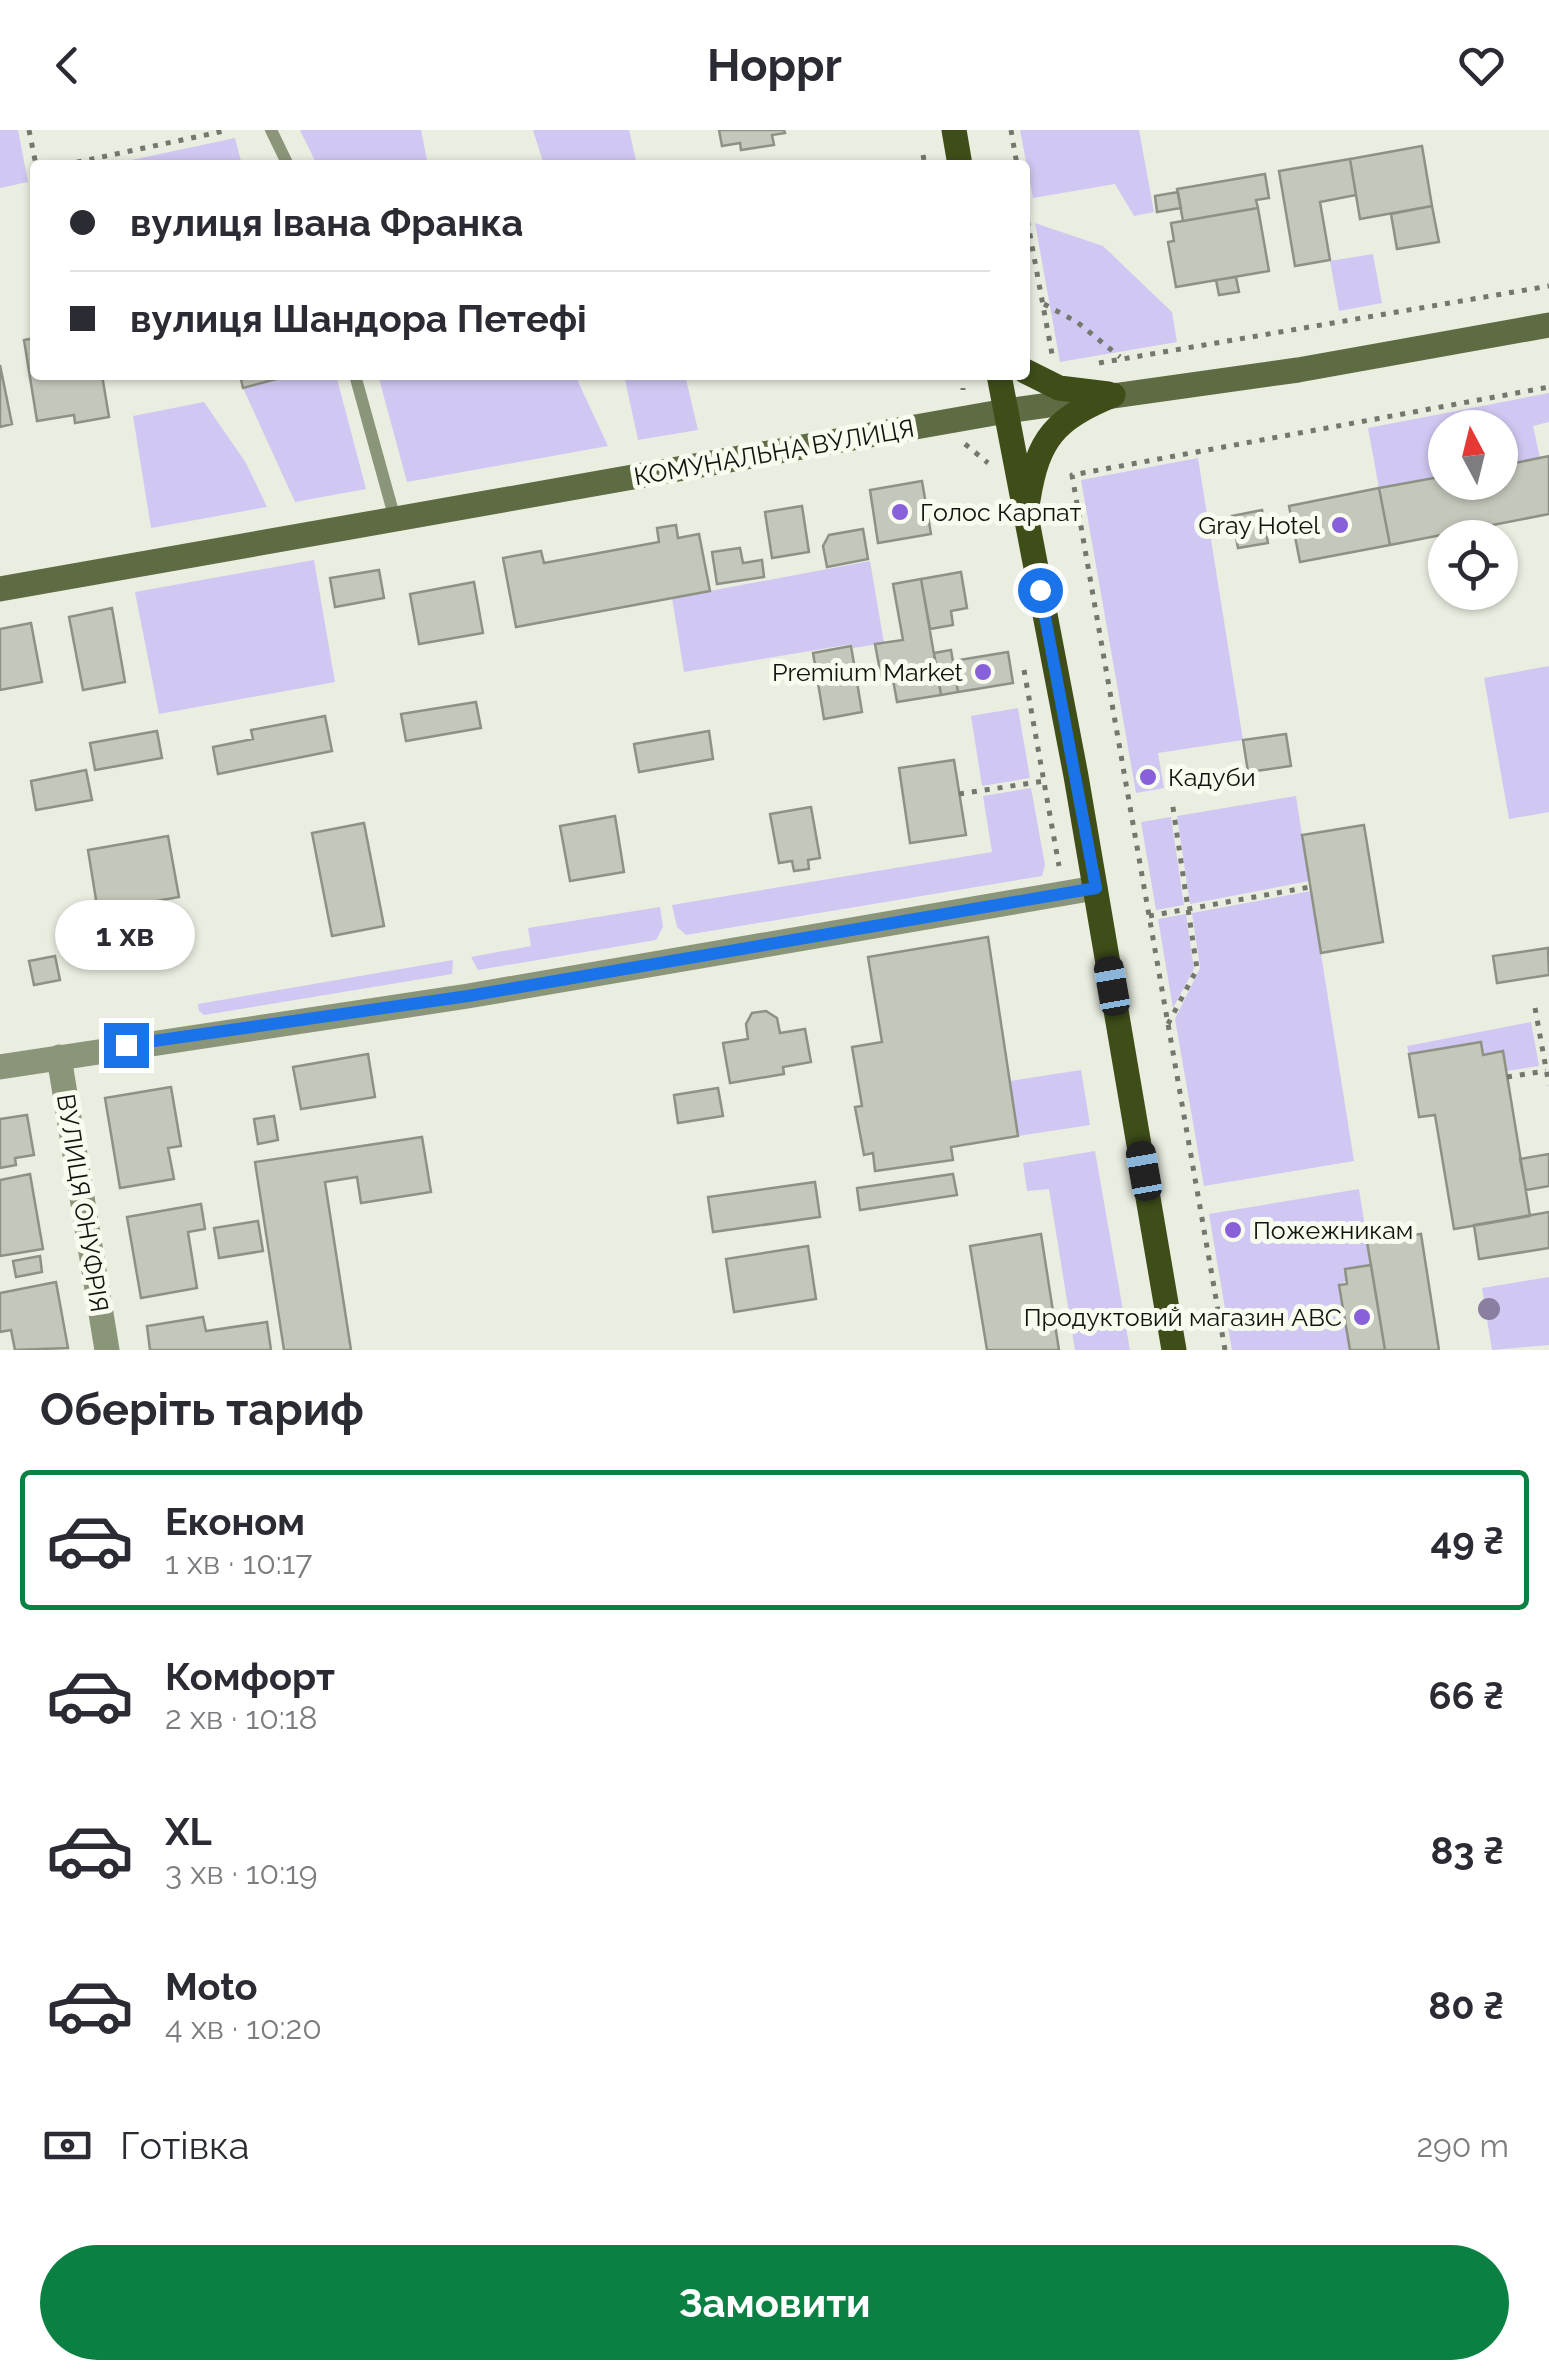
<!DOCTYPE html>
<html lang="uk">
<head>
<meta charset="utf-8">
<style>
	body { margin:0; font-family:Raleway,sans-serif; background:#f2f2f3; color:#2b2b33; height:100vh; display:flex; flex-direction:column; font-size:38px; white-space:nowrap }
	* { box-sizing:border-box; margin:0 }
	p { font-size:32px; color:#7c7c81 }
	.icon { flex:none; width:55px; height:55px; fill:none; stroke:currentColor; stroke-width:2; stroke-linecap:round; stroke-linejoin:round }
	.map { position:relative; height:1220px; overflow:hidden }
	.sheet { display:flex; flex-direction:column; background:#fff; flex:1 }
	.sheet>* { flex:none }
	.top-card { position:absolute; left:30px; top:30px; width:1000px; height:220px; border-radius:10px; box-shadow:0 2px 8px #0004; display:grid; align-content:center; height:220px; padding:0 40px; background:#fff }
	.needle { width:65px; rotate:353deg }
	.buttons { position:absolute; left:1428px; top:280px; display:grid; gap:20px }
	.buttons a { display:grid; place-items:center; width:90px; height:90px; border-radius:50%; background:#fff; box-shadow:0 2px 8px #0004; font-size:50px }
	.end { position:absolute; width:45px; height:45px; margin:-22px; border:12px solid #1a73e8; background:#fff; box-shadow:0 0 0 5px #fff }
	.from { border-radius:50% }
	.bubble { position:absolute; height:70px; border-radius:35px; background:#fff; box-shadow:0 2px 8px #0004; font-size:32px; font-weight:700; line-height:70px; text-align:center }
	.car { position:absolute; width:30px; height:60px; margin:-30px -15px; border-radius:12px; box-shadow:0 0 8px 2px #0007; background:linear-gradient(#222 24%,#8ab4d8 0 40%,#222 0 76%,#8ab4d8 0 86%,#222 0) }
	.top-card b { display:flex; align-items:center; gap:35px; height:95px; font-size:38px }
	.top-card b+b { border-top:2px solid #e1e1e2 }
	.top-card i { width:25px; height:25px; background:#2b2b33 }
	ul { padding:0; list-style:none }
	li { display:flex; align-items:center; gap:30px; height:140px; margin:0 20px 15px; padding:0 20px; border:5px solid transparent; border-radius:10px }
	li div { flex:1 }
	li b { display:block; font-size:38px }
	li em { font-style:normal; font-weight:700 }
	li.current { border-color:#0b8043 }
	li>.icon { width:90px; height:90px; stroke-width:1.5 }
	h2 { padding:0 40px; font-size:45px; line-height:120px }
	.pay { display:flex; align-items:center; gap:25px; height:110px; padding:0 40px; font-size:38px }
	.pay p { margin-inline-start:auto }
	.action { display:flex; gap:20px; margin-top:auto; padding:20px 40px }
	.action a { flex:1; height:115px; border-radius:60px; background:#0b8043; color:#fff; font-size:40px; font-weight:700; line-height:115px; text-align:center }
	header { display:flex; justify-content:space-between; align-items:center; height:130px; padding:0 40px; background:#fff; font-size:45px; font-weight:700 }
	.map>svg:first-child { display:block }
</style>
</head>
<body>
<header><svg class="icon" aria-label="back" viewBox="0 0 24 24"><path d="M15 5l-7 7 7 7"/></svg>Hoppr<svg class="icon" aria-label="heart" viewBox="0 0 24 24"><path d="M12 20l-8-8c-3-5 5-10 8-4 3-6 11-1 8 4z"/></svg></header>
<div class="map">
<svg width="1549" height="1220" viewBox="0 0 1549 1220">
	<rect width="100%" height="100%" fill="#eaeee1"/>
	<path fill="#d1c7f3" d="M0,0H18L28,52L0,58Z
		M300,0H421L428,35H317Z
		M533,0H629L637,35H544Z
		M1020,0H1139L1154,82L1134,86L1115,54L1033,68Z
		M235,8L242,35H108Z
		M1035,93L1103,116L1172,182L1177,212L1060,232Z
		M1373,124L1382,173L1339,181L1330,131Z
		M291,245H336L366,359L295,372L243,258Z
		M378,245H575L608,316L407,352Z
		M624,245H685L698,300L638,310Z
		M1549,263V292L1533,296L1540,328L1500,336V298H1445V346L1379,358L1368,298Z
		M204,272L246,333L267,377L151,398L133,286Z
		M1198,328L1243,610L1158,623L1164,658L1136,663L1081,350Z
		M314,430L335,552L159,584L135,462Z
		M870,431L884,513L853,518L852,514L684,542L672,468Z
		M1549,536V682L1509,689L1484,548Z
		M1018,578L1030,648L982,656L971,586Z
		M1031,658L1045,735L1042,746L686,805L677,797L672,775L992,722L983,666Z
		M1296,666L1309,751L1190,774L1177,686Z
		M1171,687L1184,775L1156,780L1141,692Z
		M1311,761L1354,1031L1204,1056L1175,889L1200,838L1192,783Z
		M660,777L663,797L656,810L478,840L471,827L531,816L528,798Z
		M1186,784L1194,839L1173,878L1158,789Z
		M453,830L452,844L204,885L199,881L198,874Z
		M1531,892L1539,936L1506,941L1503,922L1483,925L1481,912L1409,924L1407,916Z
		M1081,940L1090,995L1018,1006L1010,951Z
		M1095,1021L1130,1220H1075L1049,1059L1027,1061L1023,1033Z
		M1359,1059L1371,1135L1339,1155L1350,1220H1232L1209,1084Z
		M1549,1147V1215L1492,1220L1482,1158Z"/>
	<path fill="#c4c8bb" stroke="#8d9285" stroke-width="2.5" d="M719,0H784L785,3L772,5L774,15L741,20L740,13L722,16Z
		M1422,16L1432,76L1360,89L1350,29Z
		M1350,29L1356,65L1320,72L1330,130L1295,136L1279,41Z
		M1265,44L1269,68L1256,70L1258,78L1183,91L1177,59Z
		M1178,62L1181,78L1157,82L1155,66Z
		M1432,76L1439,112L1397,119L1391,84Z
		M1258,78L1269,141L1176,157L1168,112L1174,111L1171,93Z
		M1236,147L1239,162L1219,165L1216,150Z
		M35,208V245H102L109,287L75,293L74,285L37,291L24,210Z
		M0,235L12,294L0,297Z
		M240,245H291L243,258Z
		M1549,326V384L1390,415L1379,358L1445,346V352H1500V336Z
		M922,351L931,404L878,413L870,360Z
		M1379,358L1390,415L1300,432L1289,376Z
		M802,376L809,422L772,428L765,382Z
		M1262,380L1268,413L1238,418L1232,386Z
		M676,395L678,408L699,404L710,461L516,497L503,428L541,421L544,433L659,412L657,398Z
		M863,399L868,429L827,437L823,416L829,405Z
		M740,418L743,433L762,430L764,447L717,454L712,422Z
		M379,440L384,468L335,477L330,448Z
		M961,442L967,478L951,481L953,495L930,499L921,449Z
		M921,449L941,565L897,572L892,544L881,546L875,514L903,510L893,454Z
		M474,452L483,503L419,514L410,464Z
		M112,478L125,552L83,560L69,487Z
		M31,493L42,552L0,560V499Z
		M851,516L862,582L824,589L813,523Z
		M951,520L958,562L941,565L934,523Z
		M1008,522L1013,553L958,562L953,531Z
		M476,572L481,598L406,611L401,584Z
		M325,586L332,621L218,644L213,617L253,609L251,600Z
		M157,601L162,628L95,640L90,613Z
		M709,601L713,629L639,642L634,614Z
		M1286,604L1291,636L1248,642L1243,610Z
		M954,630L966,705L910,713L899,638Z
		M86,640L92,670L36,680L31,651Z
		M811,677L820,728L808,730L809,739L794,741L792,731L779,733L770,684Z
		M615,686L624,742L570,751L560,696Z
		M364,693L384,796L332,806L312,703Z
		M1364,695L1383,812L1321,823L1302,705Z
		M168,706L179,767L151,772L154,785L124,790L122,777L98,782L88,720Z
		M988,807L1018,1006L951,1017L953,1030L875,1041L873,1023L864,1025L855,977L862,976L852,917L882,912L868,827Z
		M1548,818L1549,845L1497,853L1493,826Z
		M55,826L60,850L34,855L29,831Z
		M766,881L777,888L780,903L805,899L811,932L783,937L784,944L730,953L723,913L748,909L746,894L752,883Z
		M1481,912L1483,925L1503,921L1530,1086L1454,1099L1435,985L1419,987L1409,924Z
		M368,924L375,967L301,979L293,937Z
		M171,957L181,1016L168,1018L174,1049L120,1058L105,968Z
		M718,958L723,986L678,993L674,965Z
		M27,985L34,1025L15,1028L16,1035L0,1038V989Z
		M274,986L278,1010L258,1014L254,989Z
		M422,1007L431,1062L361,1073L357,1047L325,1052L351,1220H284L255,1032Z
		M1549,1024V1056L1526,1060L1520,1029Z
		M30,1044L43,1119L0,1126V1050Z
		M953,1044L957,1065L860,1080L857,1058Z
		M815,1052L820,1087L713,1102L708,1067Z
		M201,1074L205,1099L188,1102L197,1158L141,1168L127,1087Z
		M1549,1082V1118L1479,1129L1474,1095Z
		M258,1091L263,1121L219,1128L214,1098Z
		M1041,1104L1059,1220H987L970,1116Z
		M1421,1104L1439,1220H1385L1367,1112Z
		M808,1116L816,1169L734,1182L726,1129Z
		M40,1126L42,1142L16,1147L13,1131Z
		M1371,1135L1385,1220H1350L1339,1155L1347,1154L1345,1139Z
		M56,1152L68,1218L15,1220L11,1200L0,1202V1163Z
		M203,1187L206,1201L267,1192L271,1220H150L147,1196Z"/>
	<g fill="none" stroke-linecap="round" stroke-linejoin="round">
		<path stroke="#74776e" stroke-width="5" stroke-dasharray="5 8" stroke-linecap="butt" d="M29,0L36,35
			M1011,0L1017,35
			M923,25L925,35
			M64,35L229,0
			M1025,78L1052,224
			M1044,174L1077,192L1120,227
			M1099,233L1549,156
			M963,245V260
			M965,314L988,333
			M1024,540L1059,736
			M959,664L1044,651
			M1149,786L1310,757
			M1535,878L1549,955
			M1168,894L1197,839L1172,671
			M1507,947L1546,941
			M1225,1220L1072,345L1549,257"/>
		<path stroke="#8b9579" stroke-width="12" d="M271,0L288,35
			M355,245L395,389"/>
		<path stroke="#8b9579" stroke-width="25" d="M59,927L107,1220
			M0,937L468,866L1095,758"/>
		<path stroke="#5e6b43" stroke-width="25" d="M0,459L1006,281L1298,240L1549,195"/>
		<path stroke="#3f4d19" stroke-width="25" d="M954,0L960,35
			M1025,241L1059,258L1108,264
			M999,245L1076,646L1174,1220
			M1028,370C1038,308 1055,289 1113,265"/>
	</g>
	<circle fill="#8b7fa1" cx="1489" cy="1179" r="11"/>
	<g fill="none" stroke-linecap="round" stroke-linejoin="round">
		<path stroke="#1a73e8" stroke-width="12" d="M126,915L468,866L1096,758L1040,460"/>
	</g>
	<g fill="#8860da" stroke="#f7fcee" stroke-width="4">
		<circle cx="900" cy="382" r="10"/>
		<circle cx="1340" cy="395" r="10"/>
		<circle cx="983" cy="542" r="10"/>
		<circle cx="1148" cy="647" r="10"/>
		<circle cx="1233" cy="1100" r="10"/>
		<circle cx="1362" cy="1187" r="10"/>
	</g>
	<g text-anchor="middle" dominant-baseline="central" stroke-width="10" stroke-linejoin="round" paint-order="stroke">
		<g font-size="25" fill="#12140f" stroke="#f7fcee">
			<text transform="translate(774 322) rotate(-10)">КОМУНАЛЬНА ВУЛИЦЯ</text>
			<text transform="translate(83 1073) rotate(81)">ВУЛИЦЯ ОНУФРІЯ</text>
		</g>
		<g font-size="25" fill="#12140f" stroke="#f7fcee" text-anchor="start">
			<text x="920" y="382">Голос Карпат</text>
			<text x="1320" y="395" text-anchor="end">Gray Hotel</text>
			<text x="963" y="542" text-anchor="end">Premium Market</text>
			<text x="1168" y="647">Кадуби</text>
			<text x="1253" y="1100">Пожежникам</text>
			<text x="1342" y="1187" text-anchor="end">Продуктовий магазин ABC</text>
		</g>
	</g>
</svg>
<div class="buttons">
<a><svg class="needle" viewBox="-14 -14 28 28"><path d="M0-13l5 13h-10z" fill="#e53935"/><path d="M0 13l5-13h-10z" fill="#7c7c81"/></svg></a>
<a><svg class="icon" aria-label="locate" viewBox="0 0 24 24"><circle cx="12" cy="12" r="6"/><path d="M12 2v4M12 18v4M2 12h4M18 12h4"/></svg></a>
</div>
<i class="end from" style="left:1040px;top:460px"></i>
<i class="end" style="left:126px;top:915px"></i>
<div class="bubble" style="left:55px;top:770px;width:140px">1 хв</div>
<i class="car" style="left:1112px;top:856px;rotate:350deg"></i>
<i class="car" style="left:1144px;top:1041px;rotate:350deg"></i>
<div class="top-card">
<b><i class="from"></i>вулиця Івана Франка</b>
<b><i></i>вулиця Шандора Петефі</b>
</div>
</div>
<section class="sheet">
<h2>Оберіть тариф</h2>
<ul>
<li class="current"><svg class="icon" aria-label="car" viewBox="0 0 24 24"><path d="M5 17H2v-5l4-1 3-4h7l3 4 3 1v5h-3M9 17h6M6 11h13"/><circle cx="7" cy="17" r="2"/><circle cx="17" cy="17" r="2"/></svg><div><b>Економ</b><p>1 хв · 10:17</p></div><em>49 ₴</em></li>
<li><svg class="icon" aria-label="car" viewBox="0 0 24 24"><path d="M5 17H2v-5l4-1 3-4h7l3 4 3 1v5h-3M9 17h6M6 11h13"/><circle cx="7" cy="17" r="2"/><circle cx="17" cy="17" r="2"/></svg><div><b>Комфорт</b><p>2 хв · 10:18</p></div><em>66 ₴</em></li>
<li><svg class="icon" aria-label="car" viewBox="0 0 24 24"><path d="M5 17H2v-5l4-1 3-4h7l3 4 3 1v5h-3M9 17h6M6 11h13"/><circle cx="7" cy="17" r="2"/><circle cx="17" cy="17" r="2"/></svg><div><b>XL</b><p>3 хв · 10:19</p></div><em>83 ₴</em></li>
<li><svg class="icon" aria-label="car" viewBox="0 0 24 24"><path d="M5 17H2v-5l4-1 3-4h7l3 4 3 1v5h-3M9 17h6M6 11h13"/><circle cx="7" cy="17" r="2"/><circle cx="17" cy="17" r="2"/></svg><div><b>Moto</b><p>4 хв · 10:20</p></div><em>80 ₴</em></li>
</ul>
<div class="pay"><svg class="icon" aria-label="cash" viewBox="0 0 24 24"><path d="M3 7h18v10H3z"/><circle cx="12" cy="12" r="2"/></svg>Готівка<p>290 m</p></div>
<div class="action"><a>Замовити</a></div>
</section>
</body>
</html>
